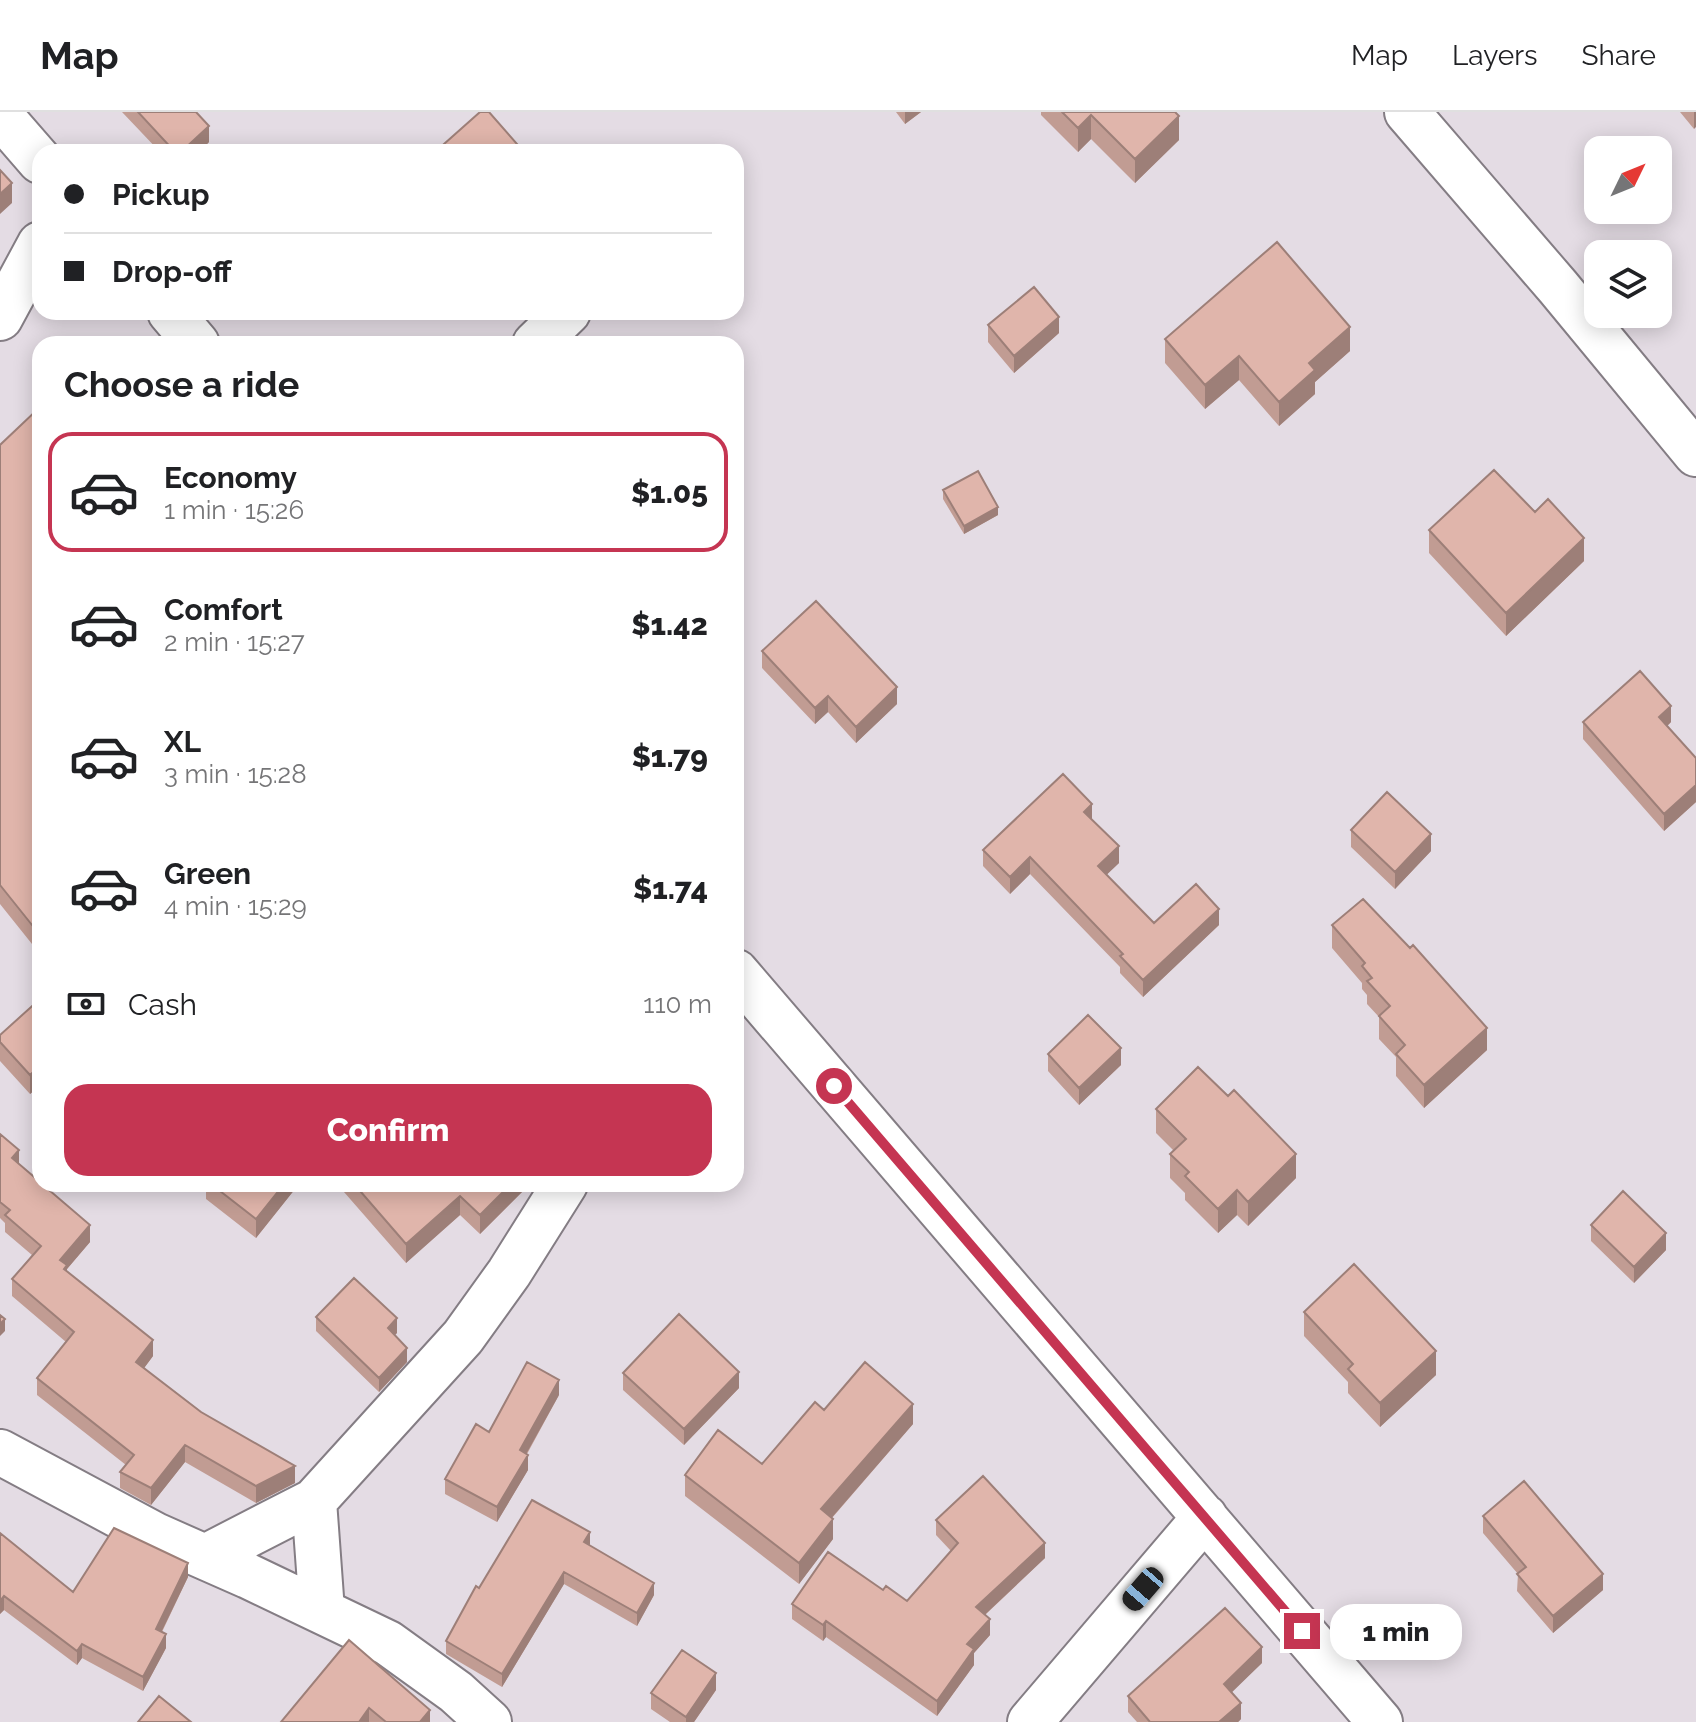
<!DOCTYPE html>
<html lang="en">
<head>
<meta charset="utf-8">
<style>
	body { margin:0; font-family:Raleway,sans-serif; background:#f2f2f2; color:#202124; height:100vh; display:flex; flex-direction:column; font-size:30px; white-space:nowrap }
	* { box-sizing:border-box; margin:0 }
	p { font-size:26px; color:#757577 }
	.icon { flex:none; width:44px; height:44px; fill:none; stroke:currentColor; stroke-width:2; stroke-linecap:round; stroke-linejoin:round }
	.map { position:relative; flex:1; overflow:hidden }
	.sheet { position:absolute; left:32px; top:224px; width:712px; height:856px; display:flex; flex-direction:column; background:#fff; border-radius:24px; box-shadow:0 4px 20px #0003 }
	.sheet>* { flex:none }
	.banner { position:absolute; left:32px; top:32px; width:712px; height:176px; border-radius:24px; box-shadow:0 4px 20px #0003; display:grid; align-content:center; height:176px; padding:0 32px; background:#fff }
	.needle { width:52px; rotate:47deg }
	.controls { position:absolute; left:1584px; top:24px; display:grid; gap:16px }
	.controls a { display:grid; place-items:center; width:88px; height:88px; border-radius:16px; background:#fff; box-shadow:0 4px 20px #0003; font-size:40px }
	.end { position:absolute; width:36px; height:36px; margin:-18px; border:10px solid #c53552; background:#fff; box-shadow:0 0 0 4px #fff }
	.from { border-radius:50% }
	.bubble { position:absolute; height:56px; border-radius:24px; background:#fff; box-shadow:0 4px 20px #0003; font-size:26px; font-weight:800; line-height:56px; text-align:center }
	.car { position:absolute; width:24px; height:48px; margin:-24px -12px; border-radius:10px; box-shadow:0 0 6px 2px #0007; background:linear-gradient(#222 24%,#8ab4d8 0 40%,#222 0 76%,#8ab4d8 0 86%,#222 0) }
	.banner b { display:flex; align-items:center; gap:28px; height:76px; font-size:30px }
	.banner b+b { border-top:2px solid #e0e0e0 }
	.banner i { width:20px; height:20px; background:#202124 }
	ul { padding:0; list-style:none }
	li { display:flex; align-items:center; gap:24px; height:120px; margin:0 16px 12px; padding:0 16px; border:4px solid transparent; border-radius:24px }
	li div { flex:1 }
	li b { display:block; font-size:30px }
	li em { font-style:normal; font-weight:800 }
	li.on { border-color:#c53552 }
	li>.icon { width:72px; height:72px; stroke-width:1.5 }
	h2 { padding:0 32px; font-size:36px; line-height:96px }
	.pay { display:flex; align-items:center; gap:20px; height:88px; padding:0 32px; font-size:30px }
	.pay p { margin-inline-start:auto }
	.button { display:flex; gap:16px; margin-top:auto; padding:16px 32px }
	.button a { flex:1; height:92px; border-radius:24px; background:#c53552; color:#fff; font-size:32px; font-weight:800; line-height:92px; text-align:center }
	header { display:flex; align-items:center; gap:48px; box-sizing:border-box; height:112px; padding:0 40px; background:#fff; border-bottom:2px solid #e0e0e0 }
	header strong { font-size:38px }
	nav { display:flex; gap:44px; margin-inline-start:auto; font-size:28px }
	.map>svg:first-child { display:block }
</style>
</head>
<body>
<header>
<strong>Map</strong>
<nav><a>Map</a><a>Layers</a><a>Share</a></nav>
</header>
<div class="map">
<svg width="1696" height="1610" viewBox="0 0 1696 1610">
	<rect width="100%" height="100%" fill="#e4dce4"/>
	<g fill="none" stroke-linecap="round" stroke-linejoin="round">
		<defs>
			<path id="minor" d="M1407,0L1558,175L1696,342
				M0,3L40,49
				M170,200L197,232
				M0,206L40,132
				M535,232L568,200
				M736,860L1380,1610
				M0,1340L155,1423L248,1464L388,1531L456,1580L489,1610
				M314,1389L322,1499
				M205,1445L314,1389L463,1225L509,1161L565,1072
				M1030,1610L1205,1405"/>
		</defs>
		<use href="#minor" stroke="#847d84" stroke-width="48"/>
		<use href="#minor" stroke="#fff" stroke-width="44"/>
	</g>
	<path fill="#c19c93" d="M122,0H196L209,30L199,40H160Z
		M896,0H921L905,12Z
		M1041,0H1175L1179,28L1135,71L1091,27L1078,40L1041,3Z
		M1680,0H1696L1694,17Z
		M504,200H521L512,208Z
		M988,213L1059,221L1014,261L988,230Z
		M1165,227L1350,239L1315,270V282L1279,314L1239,268L1205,297L1165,251Z
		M40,295V842L0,792V333Z
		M943,378L998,403L964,422L943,387Z
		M1535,400L1584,449L1506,524L1429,441V418Z
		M762,539L897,592L856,631L828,600L815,612L762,556Z
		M1583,610H1671L1667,614L1696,646V690L1664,719L1583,627Z
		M1092,707L1119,751L1106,763L1154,811L1219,813L1143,885L1120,861V855L1030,762L1010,782L983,754V738Z
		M1351,718L1431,739L1395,777L1351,735Z
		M1332,813L1487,938L1424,996L1396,964V945L1379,927V905L1367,892V883L1362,877V871L1332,836Z
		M40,887V974L30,982L0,949V923Z
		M1048,942L1121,953L1079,993L1048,959Z
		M1156,997L1296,1066L1248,1114L1237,1103L1218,1121L1185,1088V1081L1170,1066V1042L1174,1039L1156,1021Z
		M0,1022L19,1052L90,1130L67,1157V1160L153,1244L144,1256L295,1371L256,1391L185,1350L151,1393L120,1376V1360L126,1353L37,1283V1266L66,1230L12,1184V1167L32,1143L5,1120V1111L0,1106Z
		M206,1072H299L256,1126L206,1087Z
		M337,1072H530L480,1122L460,1103L406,1151Z
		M1591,1113L1666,1138L1634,1171L1591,1129Z
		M1304,1200L1436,1263L1380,1315L1348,1281V1270L1304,1224Z
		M316,1205L397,1221L394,1223L407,1250L379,1280L316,1219Z
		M623,1261L739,1276L684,1333L623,1278Z
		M559,1283L527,1342L528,1358L497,1410L445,1382V1367L489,1320Z
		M824,1298L913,1312L832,1406L833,1427L799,1472L685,1384V1363L762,1352Z
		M1483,1404L1603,1478L1553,1521L1517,1479L1518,1462L1483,1421Z
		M936,1408L1045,1446L985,1503L990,1523L974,1541V1553L937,1604L826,1525L823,1529L792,1507V1492L883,1478L907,1489L951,1439L936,1423Z
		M0,1421L73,1480L188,1465L162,1520L166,1536L143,1579L82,1546L77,1553L4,1498L0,1502Z
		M590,1432L589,1433L654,1483L637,1514L564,1472L502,1575L446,1542V1529L479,1476Z
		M349,1528L430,1610H281Z
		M1262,1551L1231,1580L1241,1607L1238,1610H1137L1128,1600V1584Z
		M716,1578L694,1610H670L651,1597V1581Z"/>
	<path fill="#9d7f78" d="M905,0H921L905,12Z
		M1694,0H1696V15L1694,17Z
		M1091,3V27L1078,40V16Z
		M1179,4V28L1135,71V47Z
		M209,14V30L199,40H181Z
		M12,71V91L0,102V82Z
		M512,200H521L512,208Z
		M1059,205V221L1014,261V244Z
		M1350,215V239L1315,270V282L1279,314V290L1309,251Z
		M1239,244V268L1205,297V273Z
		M998,395V403L964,422V414Z
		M1584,426V449L1506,524V501Z
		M897,575V592L856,631V615Z
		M828,584V600L815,612V596Z
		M1671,594V610L1659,622V605Z
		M1696,673V690L1664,719V702Z
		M1092,692V709L1084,700Z
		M1431,722V739L1395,777V760Z
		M1119,734V751L1098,771V754Z
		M1030,745V762L1010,782V765Z
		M1219,797V813L1143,885V868Z
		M1487,916V938L1424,996V973Z
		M1121,936V953L1079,993V976Z
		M40,954V973L30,982V963Z
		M19,1038V1054L12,1046Z
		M1296,1042V1066L1248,1114V1090Z
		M284,1072H299L256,1126V1107Z
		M511,1072H530L480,1122V1103Z
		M1237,1078V1103L1218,1121V1097Z
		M460,1084V1103L406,1151V1132Z
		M90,1113V1130L67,1157V1170L60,1148Z
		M1666,1121V1138L1634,1171V1155Z
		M397,1206V1221L388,1230V1216Z
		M5,1207V1219L0,1224V1212Z
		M153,1228V1244L136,1267V1250Z
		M407,1236V1250L379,1280V1266Z
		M1436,1239V1263L1380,1315V1291Z
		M739,1260V1276L684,1333V1317Z
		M559,1268V1283L520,1353V1338Z
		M913,1292V1312L821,1418V1397Z
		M185,1333V1350L151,1393V1376Z
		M528,1343V1358L497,1410V1395Z
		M295,1354V1371L256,1391V1374Z
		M833,1407V1427L799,1472V1451Z
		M590,1420V1432L584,1443V1430Z
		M1045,1431V1446L976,1511V1495Z
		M188,1451V1465L156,1531V1517Z
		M564,1460V1472L502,1575V1562Z
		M1603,1462V1478L1553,1521V1504Z
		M654,1471V1483L637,1514V1501Z
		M4,1484V1498L0,1502V1489Z
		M990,1507V1523L974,1541V1553L937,1604V1589L967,1532Z
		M826,1509V1525L823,1529V1513Z
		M166,1522V1536L143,1579V1565Z
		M82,1532V1546L77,1553V1539Z
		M1262,1535V1551L1224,1588V1572Z
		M716,1561V1578L694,1610H686V1605Z
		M1241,1591V1607L1238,1610H1219Z
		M369,1596V1610H359Z
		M430,1598V1610H420Z"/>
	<path fill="#e0b5ab" stroke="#9d7f78" stroke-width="2" d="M138,0H196L209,14L181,40H175Z
		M480,0H489L524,40H435Z
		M1062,0H1175L1179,4L1135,47L1091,3L1078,16Z
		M0,58L12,71L0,82Z
		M1277,130L1350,215L1309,251L1315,258L1279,290L1239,244L1205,273L1165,227Z
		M1034,175L1059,205L1014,244L988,213Z
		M40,295V823L0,773V333Z
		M1494,358L1535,400L1548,387L1584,426L1506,501L1429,418Z
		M978,359L998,395L964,414L943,378Z
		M816,489L897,575L856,615L828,584L815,596L762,539Z
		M1640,559L1671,594L1659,605L1696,646V673L1664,702L1583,610Z
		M1063,662L1092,692L1084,700L1119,734L1098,754L1154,811L1196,772L1219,797L1143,868L1120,844L1123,842L1030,745L1010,765L983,738Z
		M1387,680L1431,722L1395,760L1351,718Z
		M1363,787L1410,836L1413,833L1487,916L1424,973L1396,942L1405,933L1379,904L1390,894L1367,869L1372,866L1362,854L1365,851L1332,813Z
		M40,887V954L30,963L0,930V923Z
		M1088,903L1121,936L1079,976L1048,942Z
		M1198,955L1228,984L1234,978L1296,1042L1248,1090L1237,1078L1218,1097L1185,1064L1189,1060L1170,1042L1186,1027L1156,997Z
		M0,1022L19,1038L12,1046L40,1070V1072H42L90,1113L60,1148L67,1153L64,1157L153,1228L136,1250L201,1300L295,1354L256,1374L185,1333L151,1376L120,1360L134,1343L37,1266L74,1220L12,1167L41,1134L5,1103L10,1098L0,1090Z
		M211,1072H284L256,1107Z
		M354,1072H511L480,1103L460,1084L406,1132Z
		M1623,1079L1666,1121L1634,1155L1591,1113Z
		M1354,1152L1436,1239L1380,1291L1348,1257L1353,1252L1304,1200Z
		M354,1166L397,1206L388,1216L407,1236L379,1266L316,1205Z
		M679,1202L739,1260L684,1317L623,1261Z
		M0,1203L5,1207L0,1212Z
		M527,1250L559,1268L520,1338L528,1343L497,1395L445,1367L476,1312L489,1320Z
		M865,1250L913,1292L821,1397L833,1407L799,1451L685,1363L718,1318L762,1352L815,1290L824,1298Z
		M983,1364L1045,1431L976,1495L990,1507L967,1532L974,1537L937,1589L826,1509L823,1513L792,1492L828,1440L883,1478L886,1474L907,1489L958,1431L936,1408Z
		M1524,1369L1603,1462L1553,1504L1517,1462L1526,1455L1483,1404Z
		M532,1388L590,1420L584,1430L654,1471L637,1501L564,1460L502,1562L446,1529L476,1474L479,1476Z
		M114,1416L188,1451L156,1517L166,1522L143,1565L82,1532L77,1539L4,1484L0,1489V1421L73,1480Z
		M1225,1496L1262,1535L1224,1572L1241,1591L1219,1610H1150L1128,1584Z
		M349,1528L430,1598L420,1610H386L369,1596L359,1610H281Z
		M682,1538L716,1561L686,1605L651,1581Z
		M159,1584L191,1610H138Z"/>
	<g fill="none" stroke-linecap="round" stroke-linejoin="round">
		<path stroke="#c53552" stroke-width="10" d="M834,974L1302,1519"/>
	</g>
</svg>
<div class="controls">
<a><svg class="needle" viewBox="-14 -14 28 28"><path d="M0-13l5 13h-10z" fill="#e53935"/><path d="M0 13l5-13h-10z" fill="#757577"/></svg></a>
<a><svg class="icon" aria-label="layers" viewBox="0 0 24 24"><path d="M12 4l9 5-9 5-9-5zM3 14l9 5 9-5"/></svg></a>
</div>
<i class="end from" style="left:834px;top:974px"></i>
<i class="end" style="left:1302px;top:1519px"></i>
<div class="bubble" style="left:1330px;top:1492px;width:132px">1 min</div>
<i class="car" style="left:1143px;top:1477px;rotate:221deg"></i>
<div class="banner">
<b><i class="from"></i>Pickup</b>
<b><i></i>Drop-off</b>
</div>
<section class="sheet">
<h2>Choose a ride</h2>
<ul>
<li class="on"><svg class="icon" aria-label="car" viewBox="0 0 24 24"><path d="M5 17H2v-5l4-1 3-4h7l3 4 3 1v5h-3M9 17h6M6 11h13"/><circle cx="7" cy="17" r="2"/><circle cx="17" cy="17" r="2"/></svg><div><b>Economy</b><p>1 min · 15:26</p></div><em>$1.05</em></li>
<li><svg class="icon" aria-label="car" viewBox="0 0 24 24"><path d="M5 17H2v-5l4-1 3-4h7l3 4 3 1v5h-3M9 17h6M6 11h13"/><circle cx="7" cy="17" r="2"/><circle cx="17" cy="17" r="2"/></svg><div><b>Comfort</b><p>2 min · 15:27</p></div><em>$1.42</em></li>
<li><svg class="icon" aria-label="car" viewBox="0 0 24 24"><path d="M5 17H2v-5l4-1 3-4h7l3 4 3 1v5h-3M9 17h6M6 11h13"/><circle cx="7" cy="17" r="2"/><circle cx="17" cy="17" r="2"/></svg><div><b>XL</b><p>3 min · 15:28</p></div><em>$1.79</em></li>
<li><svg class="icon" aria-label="car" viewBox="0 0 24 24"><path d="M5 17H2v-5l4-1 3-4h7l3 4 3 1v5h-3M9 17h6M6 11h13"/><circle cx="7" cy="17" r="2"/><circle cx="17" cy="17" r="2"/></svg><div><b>Green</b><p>4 min · 15:29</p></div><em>$1.74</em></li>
</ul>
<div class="pay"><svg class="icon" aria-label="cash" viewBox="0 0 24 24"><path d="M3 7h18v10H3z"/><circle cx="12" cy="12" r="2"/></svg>Cash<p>110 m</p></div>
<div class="button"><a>Confirm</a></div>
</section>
</div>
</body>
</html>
